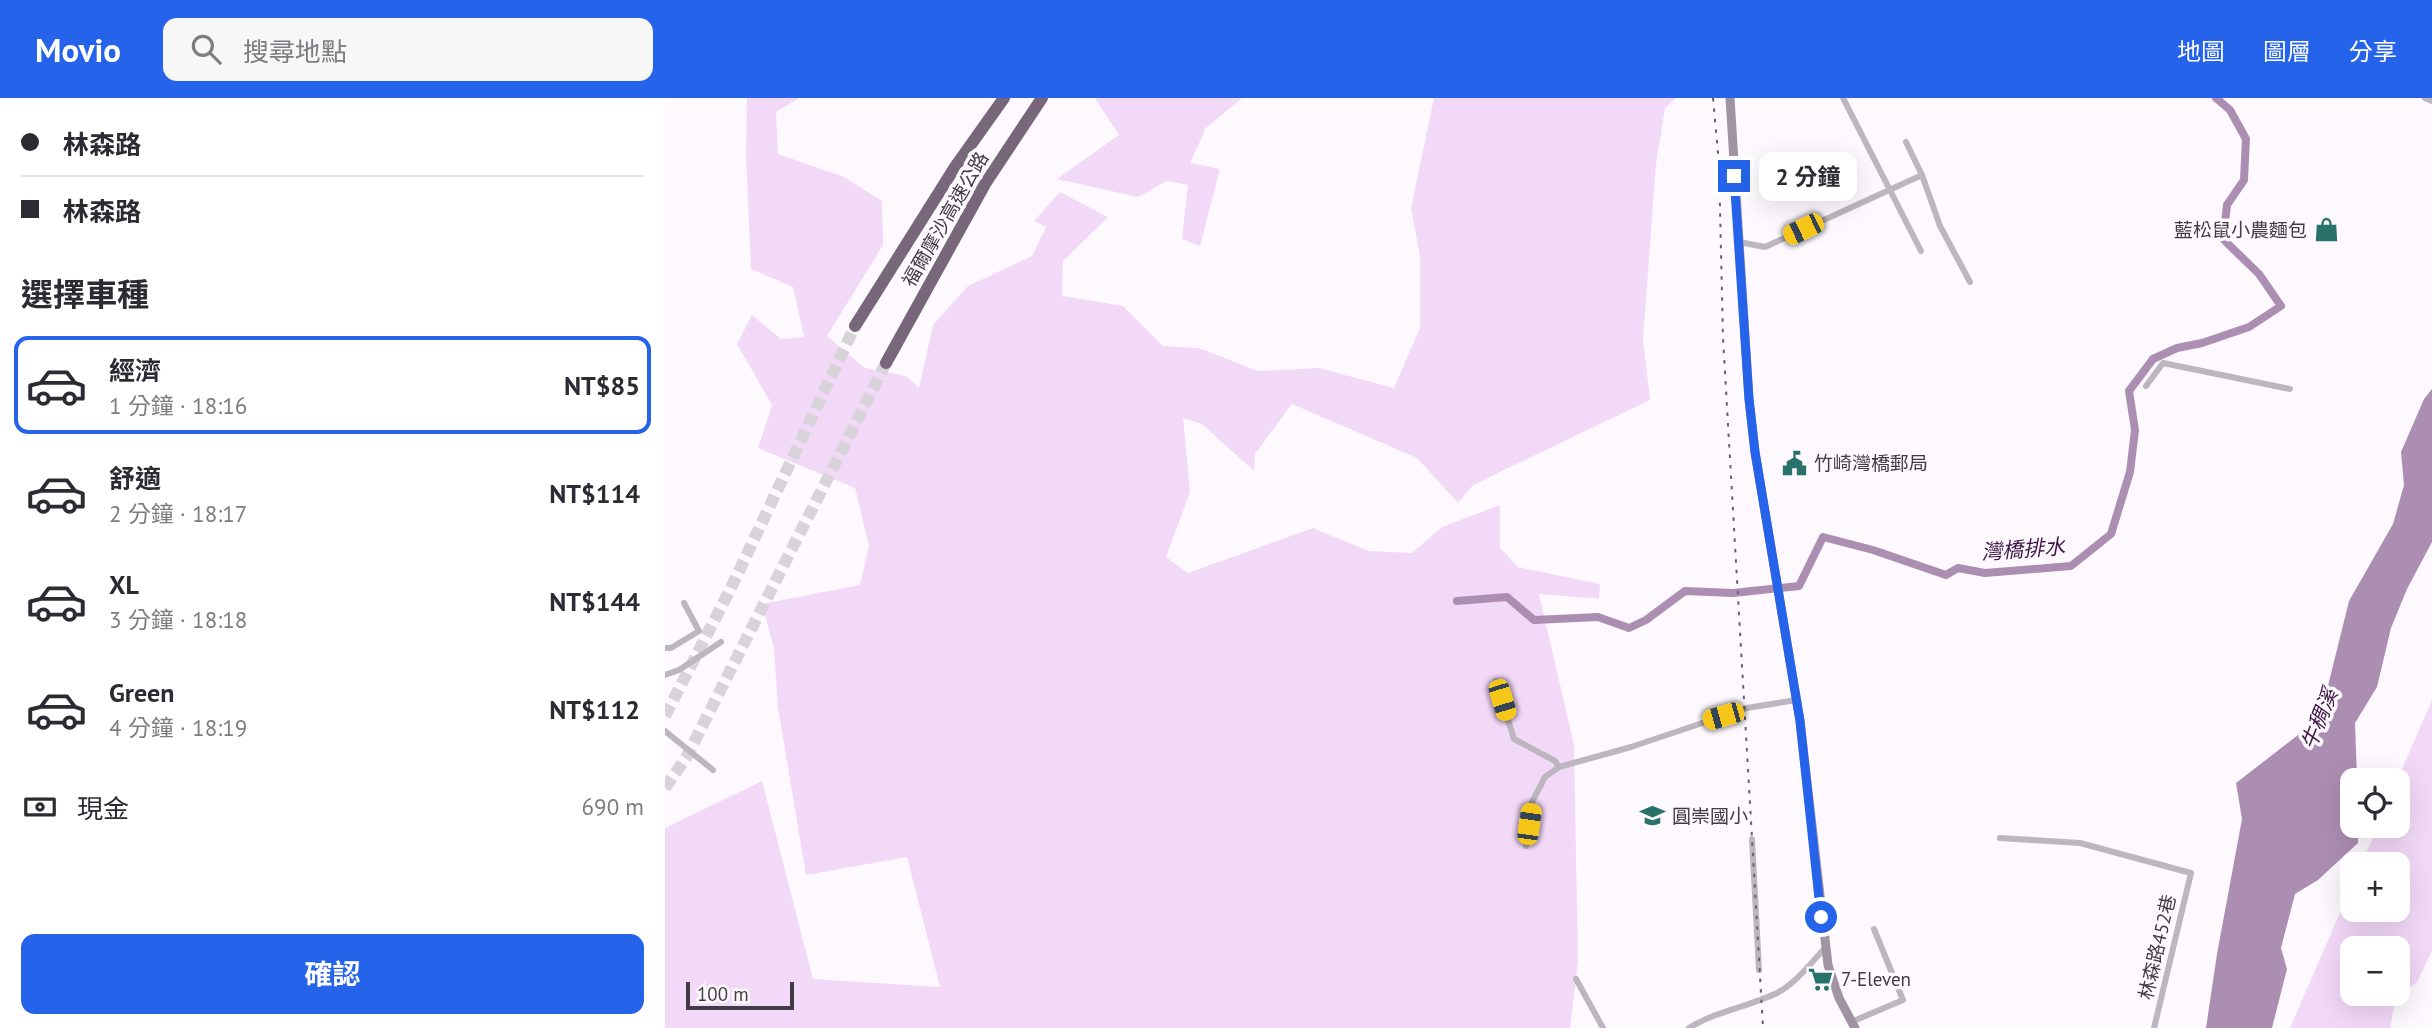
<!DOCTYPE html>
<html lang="zh-TW">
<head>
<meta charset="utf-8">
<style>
	body { margin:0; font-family:"PT Sans","Noto Sans TC",sans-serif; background:#f7f7f7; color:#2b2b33; height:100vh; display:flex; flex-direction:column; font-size:26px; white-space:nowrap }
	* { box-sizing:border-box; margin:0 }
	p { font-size:23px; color:#7c7c81 }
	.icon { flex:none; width:38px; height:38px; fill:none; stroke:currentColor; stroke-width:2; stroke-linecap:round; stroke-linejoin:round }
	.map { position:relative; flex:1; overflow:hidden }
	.side { display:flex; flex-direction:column; background:#fff; width:665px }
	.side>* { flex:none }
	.guide { display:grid; align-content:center; height:154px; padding:0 21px; background:#fff }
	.tools { position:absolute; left:1675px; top:670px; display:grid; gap:14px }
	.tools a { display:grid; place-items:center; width:70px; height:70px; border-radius:14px; background:#fff; box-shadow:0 7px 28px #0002; font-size:35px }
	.scale { position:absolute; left:21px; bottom:18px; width:108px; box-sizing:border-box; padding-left:7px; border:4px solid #423a44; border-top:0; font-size:19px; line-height:24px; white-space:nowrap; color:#423a44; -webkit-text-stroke:5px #fdf9fe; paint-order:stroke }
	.end { position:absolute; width:32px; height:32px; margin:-16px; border:9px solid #2563eb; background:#fff; box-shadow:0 0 0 4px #fff }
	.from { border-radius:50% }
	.bubble { position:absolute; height:49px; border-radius:14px; background:#fff; box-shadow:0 7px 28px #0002; font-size:23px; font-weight:700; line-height:49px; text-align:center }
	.car { position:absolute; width:21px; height:42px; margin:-21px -10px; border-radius:9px; box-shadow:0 0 5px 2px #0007; background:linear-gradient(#f5c518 24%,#345 0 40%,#f5c518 0 76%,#345 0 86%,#f5c518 0) }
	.guide b { display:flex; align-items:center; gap:24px; height:66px; font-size:26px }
	.guide b+b { border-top:2px solid #e1e1e2 }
	.guide i { width:18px; height:18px; background:#2b2b33 }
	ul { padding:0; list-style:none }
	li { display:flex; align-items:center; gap:21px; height:98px; margin:0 14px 10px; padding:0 7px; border:4px solid transparent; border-radius:14px }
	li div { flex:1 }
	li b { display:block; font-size:26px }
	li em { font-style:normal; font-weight:700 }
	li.on { border-color:#2563eb }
	li>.icon { width:63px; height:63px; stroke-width:1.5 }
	h2 { padding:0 21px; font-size:32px; line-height:84px }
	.pay { display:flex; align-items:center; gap:18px; height:77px; padding:0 21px; font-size:26px }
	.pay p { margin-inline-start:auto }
	.action { display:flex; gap:14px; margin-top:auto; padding:14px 21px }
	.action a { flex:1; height:80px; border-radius:14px; background:#2563eb; color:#fff; font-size:28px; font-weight:700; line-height:80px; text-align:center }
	header { display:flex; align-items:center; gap:42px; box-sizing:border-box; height:98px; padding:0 35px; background:#2563eb; color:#fff }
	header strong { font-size:33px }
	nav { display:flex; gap:38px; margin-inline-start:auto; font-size:24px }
	.search { width:490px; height:63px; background:#f7f7f7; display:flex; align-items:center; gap:18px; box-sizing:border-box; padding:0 24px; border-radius:14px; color:#7c7c81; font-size:26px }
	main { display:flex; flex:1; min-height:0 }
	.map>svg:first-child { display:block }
</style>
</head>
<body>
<header>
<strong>Movio</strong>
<div class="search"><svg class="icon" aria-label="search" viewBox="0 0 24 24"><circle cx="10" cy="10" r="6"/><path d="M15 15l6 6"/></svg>搜尋地點</div>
<nav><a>地圖</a><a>圖層</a><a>分享</a></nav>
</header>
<main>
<section class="side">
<div class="guide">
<b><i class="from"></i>林森路</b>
<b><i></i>林森路</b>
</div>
<h2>選擇車種</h2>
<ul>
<li class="on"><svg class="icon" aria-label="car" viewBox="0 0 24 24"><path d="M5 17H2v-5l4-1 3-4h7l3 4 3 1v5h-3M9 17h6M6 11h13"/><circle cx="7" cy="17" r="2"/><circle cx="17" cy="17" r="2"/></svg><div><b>經濟</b><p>1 分鐘 · 18:16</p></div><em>NT$85</em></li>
<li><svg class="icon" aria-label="car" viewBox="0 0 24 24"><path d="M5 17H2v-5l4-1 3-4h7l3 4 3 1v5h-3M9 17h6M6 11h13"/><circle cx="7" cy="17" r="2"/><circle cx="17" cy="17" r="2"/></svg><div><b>舒適</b><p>2 分鐘 · 18:17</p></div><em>NT$114</em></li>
<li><svg class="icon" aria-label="car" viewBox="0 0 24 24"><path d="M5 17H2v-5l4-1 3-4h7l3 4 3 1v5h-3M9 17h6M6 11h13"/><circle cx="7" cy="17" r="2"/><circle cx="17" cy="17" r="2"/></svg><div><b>XL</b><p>3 分鐘 · 18:18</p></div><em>NT$144</em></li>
<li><svg class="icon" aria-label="car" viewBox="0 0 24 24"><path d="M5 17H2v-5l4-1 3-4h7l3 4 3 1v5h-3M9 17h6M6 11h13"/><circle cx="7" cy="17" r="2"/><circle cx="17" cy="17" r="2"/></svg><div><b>Green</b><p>4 分鐘 · 18:19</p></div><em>NT$112</em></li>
</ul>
<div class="pay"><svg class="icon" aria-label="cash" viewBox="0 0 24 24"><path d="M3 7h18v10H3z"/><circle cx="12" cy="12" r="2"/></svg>現金<p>690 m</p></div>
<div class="action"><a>確認</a></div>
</section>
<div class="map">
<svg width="1767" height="930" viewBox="0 0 1767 930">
	<rect width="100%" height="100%" fill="#fdf9fe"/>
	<path fill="#f3d9f8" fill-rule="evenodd" d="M82,0H134L111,14L113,56L179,79L217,103L218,147L162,238L200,270L241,278L254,290L268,227L303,188L367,158L381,129L369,123L395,94L443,119L398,163L397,198L458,208L498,248L534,250L593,273L654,270L729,290L755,230V159L746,110L769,0H1011L1000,10L991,66L978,241L985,302L808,387L793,405L752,360L627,306L590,356L589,373L537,326L518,320L525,394L501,459L523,475L648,430L704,453L747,455L777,429L835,407V450L853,469L935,486L934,501L874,496L909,647L913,864L905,930H0V730L97,683L148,881L275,889L242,759L141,777L113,610L109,550L97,506L195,487L204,448L190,390L93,350L107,307L72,246L87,217L116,241L139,239L128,189L86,171L81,58Z
		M430,0H577L541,30L525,65L555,71L535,148L517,141L523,87L502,83L473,99L392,81L454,37Z
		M1767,602V853L1752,884L1731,899L1725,930H1625L1687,787V812H1732V766H1696L1713,728H1732V682ZM1732,850V896H1687V850Z"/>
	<path fill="#ac8eb3" d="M1767,291V444L1742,491L1726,530L1712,589L1690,625L1692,682H1687V728H1693V745L1653,782L1630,796L1616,850L1622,871L1607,930H1541L1552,856L1577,721L1571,685L1655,620L1684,503L1728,426L1739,387L1736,354L1759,301Z"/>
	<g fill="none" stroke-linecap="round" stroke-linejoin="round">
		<path stroke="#ac8eb3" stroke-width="8" d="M792,503L842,499L869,522L933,519L964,530L981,522L1020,493L1068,495L1134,488L1158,439L1208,452L1281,477L1293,470L1320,475L1406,468L1446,436L1465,374L1470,332L1464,293L1488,261L1512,250L1537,245L1584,229L1616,208L1594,176L1558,141L1562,107L1579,82L1581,41L1565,12L1551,0"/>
		<path stroke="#d8d3d9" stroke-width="12" stroke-dasharray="12 6" stroke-linecap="butt" d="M0,618L65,492L190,228
			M0,690L21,660L221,265"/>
		<path stroke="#bdb5bf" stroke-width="6" d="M1178,0L1256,153
			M1760,0L1767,3
			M1241,44L1257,77
			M1074,144L1100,149L1257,77L1275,128L1305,184
			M1481,288L1498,265L1625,291
			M0,550H6L34,533L19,505
			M0,577L14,572L56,544
			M831,583L849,641L890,663L894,669
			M0,633L48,672
			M1335,740L1415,745L1526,775L1489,930
			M1087,741L1094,872
			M861,748L867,704L880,679L894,669L966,649L1082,610L1131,602
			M911,881L938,930
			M1186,924L1238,902L1209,831
			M1024,930C1051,913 1083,909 1112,895C1131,885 1145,866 1160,850"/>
		<path stroke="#a093a2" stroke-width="9" d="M1065,0L1084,301L1090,354L1135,623L1163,867L1174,900L1190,930"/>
		<path stroke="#78667b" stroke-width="12" d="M190,228L290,69L339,0
			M221,265L320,86L377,0"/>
		<path stroke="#68616a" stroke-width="2" stroke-dasharray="3.5 7" stroke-linecap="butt" d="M1048,0L1054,66L1058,240L1098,930"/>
	</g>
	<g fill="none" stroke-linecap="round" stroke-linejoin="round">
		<path stroke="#2563eb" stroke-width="9" d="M1069,78L1084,301L1090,354L1135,623L1156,819"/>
	</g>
	<defs>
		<symbol id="shop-bare" viewBox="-9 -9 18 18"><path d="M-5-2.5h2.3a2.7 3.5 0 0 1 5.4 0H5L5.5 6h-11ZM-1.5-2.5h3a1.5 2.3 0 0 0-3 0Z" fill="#29716b" stroke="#fdf9fe" stroke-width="2.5" paint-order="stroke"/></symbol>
		<symbol id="civic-bare" viewBox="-9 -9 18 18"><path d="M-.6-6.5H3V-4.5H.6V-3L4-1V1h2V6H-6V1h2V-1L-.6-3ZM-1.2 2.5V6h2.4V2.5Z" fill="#29716b" stroke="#fdf9fe" stroke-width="2.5" paint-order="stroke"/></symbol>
		<symbol id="school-bare" viewBox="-9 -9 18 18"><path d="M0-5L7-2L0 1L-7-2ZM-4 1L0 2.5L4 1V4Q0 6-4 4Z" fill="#29716b" stroke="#fdf9fe" stroke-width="2.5" paint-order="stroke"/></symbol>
		<symbol id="supermarket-bare" viewBox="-9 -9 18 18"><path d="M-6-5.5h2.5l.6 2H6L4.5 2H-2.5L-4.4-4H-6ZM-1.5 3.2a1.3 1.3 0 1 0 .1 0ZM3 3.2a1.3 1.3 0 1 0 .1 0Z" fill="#29716b" stroke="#fdf9fe" stroke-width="2.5" paint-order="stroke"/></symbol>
	</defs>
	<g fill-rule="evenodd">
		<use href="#shop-bare" x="1644" y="114" width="35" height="35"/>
		<use href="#civic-bare" x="1112" y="348" width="35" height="35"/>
		<use href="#school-bare" x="970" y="700" width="35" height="35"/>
		<use href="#supermarket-bare" x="1138" y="864" width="35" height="35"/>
	</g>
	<g text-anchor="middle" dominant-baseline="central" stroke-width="7" stroke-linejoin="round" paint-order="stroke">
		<g font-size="19" fill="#423a44" stroke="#fdf9fe">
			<text transform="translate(280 121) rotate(-60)">福爾摩沙高速公路</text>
			<text transform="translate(1492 849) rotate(-77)">林森路452巷</text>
		</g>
		<g font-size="19" fill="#423a44" stroke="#fdf9fe" text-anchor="start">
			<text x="1642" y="132" text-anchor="end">藍松鼠小農麵包</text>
			<text x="1149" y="365">竹崎灣橋郵局</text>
			<text x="1007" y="718">圓崇國小</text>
			<text x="1176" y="881">7-Eleven</text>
		</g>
		<g font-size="21" font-style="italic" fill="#3e1646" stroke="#fdf9fe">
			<text transform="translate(1358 451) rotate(-4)">灣橋排水</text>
			<text transform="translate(1654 621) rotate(-68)">牛稠溪</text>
		</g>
	</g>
</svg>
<div class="tools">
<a><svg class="icon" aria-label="locate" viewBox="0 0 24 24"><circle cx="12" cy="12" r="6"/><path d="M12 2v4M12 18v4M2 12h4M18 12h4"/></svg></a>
<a>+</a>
<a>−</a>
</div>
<div class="scale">100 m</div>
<i class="end from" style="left:1156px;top:819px"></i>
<i class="end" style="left:1069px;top:78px"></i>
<div class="bubble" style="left:1094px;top:54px;width:98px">2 分鐘</div>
<i class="car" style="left:1138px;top:131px;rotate:244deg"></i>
<i class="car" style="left:837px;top:602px;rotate:163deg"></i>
<i class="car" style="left:1058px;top:618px;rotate:254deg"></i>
<i class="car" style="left:864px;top:726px;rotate:8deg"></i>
</div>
</main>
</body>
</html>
